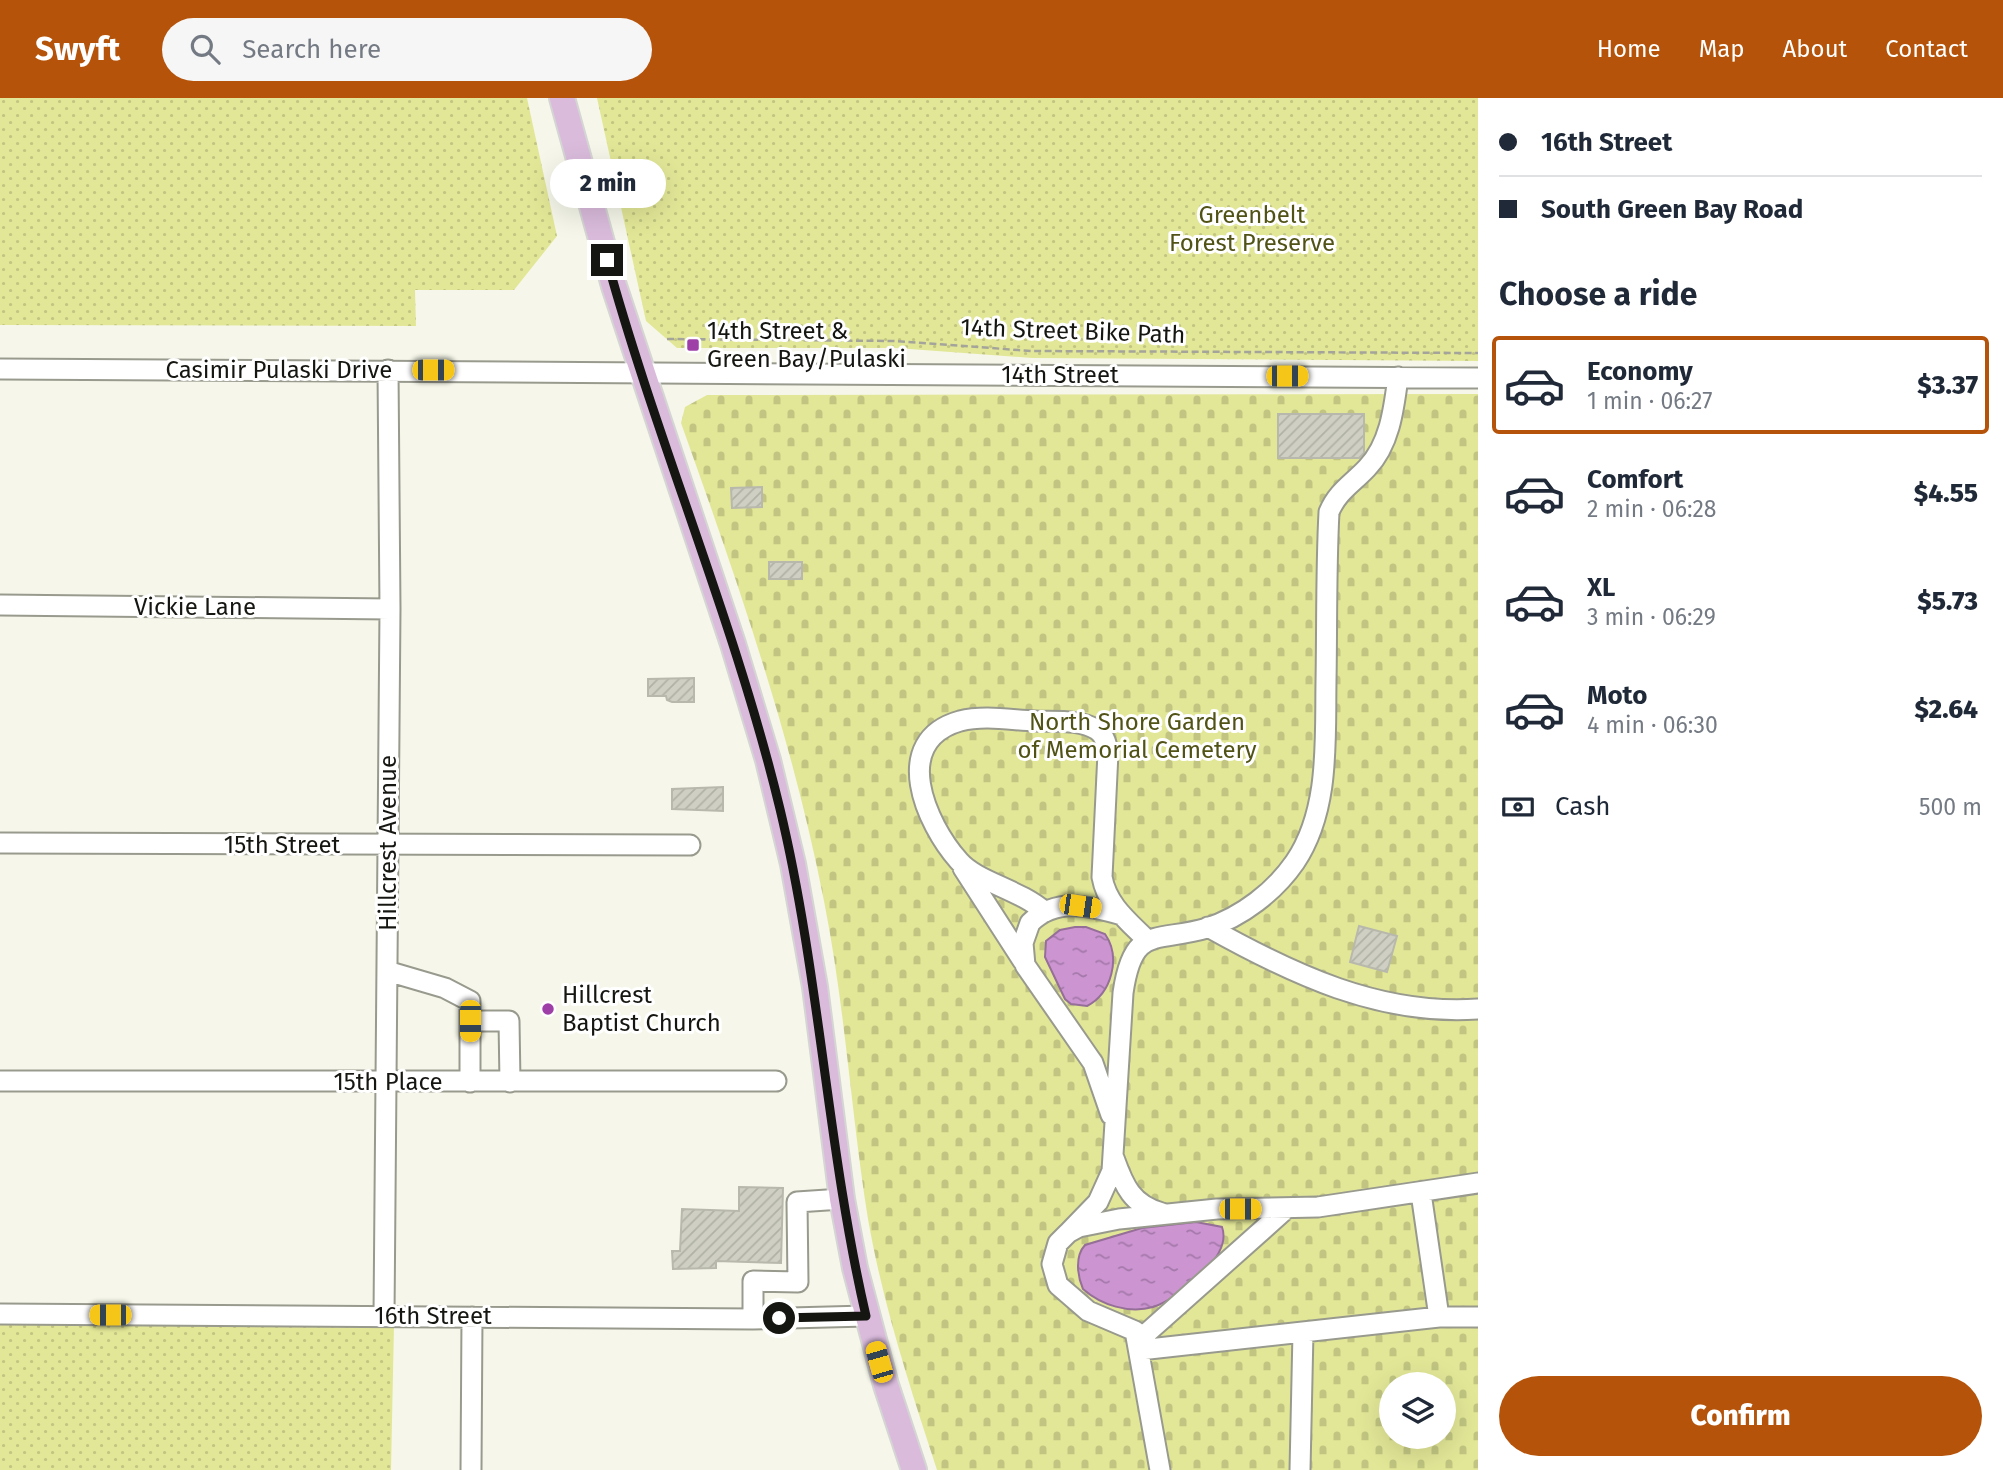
<!DOCTYPE html>
<html lang="en">
<head>
<meta charset="utf-8">
<style>
	body { margin:0; font-family:"Fira Sans",sans-serif; background:#f6f6f7; color:#1f2937; height:100vh; display:flex; flex-direction:column; font-size:26px; white-space:nowrap }
	* { box-sizing:border-box; margin:0 }
	p { font-size:23px; color:#747a83 }
	.icon { flex:none; width:38px; height:38px; fill:none; stroke:currentColor; stroke-width:2; stroke-linecap:round; stroke-linejoin:round }
	.map { position:relative; flex:1; overflow:hidden }
	.details { display:flex; flex-direction:column; background:#fff; width:525px }
	.details>* { flex:none }
	.top-card { display:grid; align-content:center; height:154px; padding:0 21px; background:#fff }
	.controls { position:absolute; left:1379px; top:1274px; display:grid; gap:14px }
	.controls a { display:grid; place-items:center; width:77px; height:77px; border-radius:50%; background:#fff; box-shadow:0 7px 28px #0002; font-size:35px }
	.end { position:absolute; width:32px; height:32px; margin:-16px; border:9px solid #151511; background:#fff; box-shadow:0 0 0 4px #fff }
	.from { border-radius:50% }
	.bubble { position:absolute; height:49px; border-radius:24px; background:#fff; box-shadow:0 7px 28px #0002; font-size:23px; font-weight:800; line-height:49px; text-align:center }
	.car { position:absolute; width:21px; height:42px; margin:-21px -10px; border-radius:9px; box-shadow:0 0 5px 2px #0007; background:linear-gradient(#f5c518 24%,#345 0 40%,#f5c518 0 76%,#345 0 86%,#f5c518 0) }
	.top-card b { display:flex; align-items:center; gap:24px; height:66px; font-size:26px }
	.top-card b+b { border-top:2px solid #e0e1e3 }
	.top-card i { width:18px; height:18px; background:#1f2937 }
	ul { padding:0; list-style:none }
	li { display:flex; align-items:center; gap:21px; height:98px; margin:0 14px 10px; padding:0 7px; border:4px solid transparent; border-radius:7px }
	li div { flex:1 }
	li b { display:block; font-size:26px }
	li em { font-style:normal; font-weight:800 }
	li.selected { border-color:#b45309 }
	li>.icon { width:63px; height:63px; stroke-width:1.5 }
	h2 { padding:0 21px; font-size:32px; line-height:84px }
	.pay { display:flex; align-items:center; gap:18px; height:77px; padding:0 21px; font-size:26px }
	.pay p { margin-inline-start:auto }
	.button { display:flex; gap:14px; margin-top:auto; padding:14px 21px }
	.button a { flex:1; height:80px; border-radius:42px; background:#b45309; color:#fff; font-size:28px; font-weight:800; line-height:80px; text-align:center }
	header { display:flex; align-items:center; gap:42px; box-sizing:border-box; height:98px; padding:0 35px; background:#b45309; color:#fff }
	header strong { font-size:33px }
	nav { display:flex; gap:38px; margin-inline-start:auto; font-size:24px }
	.search { width:490px; height:63px; background:#f6f6f7; display:flex; align-items:center; gap:18px; box-sizing:border-box; padding:0 24px; border-radius:38px; color:#747a83; font-size:26px }
	main { display:flex; flex:1; min-height:0 }
	.map>svg:first-child { display:block }
</style>
</head>
<body>
<header>
<strong>Swyft</strong>
<div class="search"><svg class="icon" aria-label="search" viewBox="0 0 24 24"><circle cx="10" cy="10" r="6"/><path d="M15 15l6 6"/></svg>Search here</div>
<nav><a>Home</a><a>Map</a><a>About</a><a>Contact</a></nav>
</header>
<main>
<div class="map">
<svg width="1478" height="1372" viewBox="0 0 1478 1372">
	<defs>
		<pattern id="green-dots" width="8" height="8" patternUnits="userSpaceOnUse" patternTransform="scale(1.75)"><rect width="8" height="8" fill="#e2e797"/><path d="M2 2h.1M6 6h.1" fill="none" stroke="#c1c581" stroke-width="1.8" stroke-linecap="round"/></pattern>
		<pattern id="cemetery-stones" width="16" height="16" patternUnits="userSpaceOnUse" patternTransform="scale(1.75)"><rect width="16" height="16" fill="#e2e797"/><path d="M2 7V4a2 2 0 0 1 4 0v3zM10 15v-3a2 2 0 0 1 4 0v3z" fill="#c1c581"/></pattern>
		<pattern id="water-ripples" width="26" height="14" patternUnits="userSpaceOnUse" patternTransform="scale(1.75)"><rect width="26" height="14" fill="#cc95d2"/><path d="M2 4q2-2 4 0t4 0M15 11q2-2 4 0t4 0" fill="none" stroke="#a478a9"/></pattern>
		<pattern id="building-hatch" width="6" height="6" patternUnits="userSpaceOnUse" patternTransform="scale(1.75)"><rect width="6" height="6" fill="#cfd0c3"/><path d="M-1 1l2-2M0 6l6-6M5 7l2-2" fill="none" stroke="#b1b2a6"/></pattern>
	</defs>
	<rect width="100%" height="100%" fill="#f6f7ea"/>
	<path fill="url(#green-dots)" d="M0,0H527L557,138L514,192H415L416,228L0,227Z
		M597,0H1478V263L1032,260L896,250H677L646,223Z
		M0,1227H394L391,1372H0Z"/>
	<path fill="url(#cemetery-stones)" fill-rule="evenodd" d="M1478,296V1372H937C910,1289 883,1207 868,1121C851,1015 845,908 824,803C792,639 737,482 681,325L685,309L707,297ZM1391,1286H1444V1339H1391Z"/>
	<path fill="url(#water-ripples)" stroke="#956f98" stroke-width="2" d="M1075,829H1086L1105,836C1121,859 1112,895 1087,908L1071,906L1065,901L1045,859L1046,843L1060,832Z
		M1196,1124L1222,1129C1233,1159 1178,1201 1153,1209C1129,1216 1101,1207 1083,1191C1077,1177 1075,1158 1085,1147L1142,1130Z"/>
	<path fill="url(#building-hatch)" stroke="#b8b9ac" stroke-width="2" d="M1278,316H1364V355L1359,360H1278Z
		M762,389V409L732,410L731,390Z
		M769,464H802V481H769Z
		M694,580V604H672L667,602L666,598H648V581Z
		M723,689V713L672,711V691Z
		M1359,828L1397,838L1387,874L1350,864Z
		M739,1089L783,1090L781,1165L716,1163V1170L673,1171L672,1153H680L682,1111L739,1113Z"/>
	<g fill="none" stroke-linecap="round" stroke-linejoin="round">
		<defs>
			<path id="minor" d="M0,271L1478,280
				M0,507L390,511
				M0,745L690,747
				M963,770L1023,863
				M1045,814C1019,791 977,784 959,763C926,726 889,643 960,623C984,617 1011,622 1035,623C1053,624 1081,621 1097,632C1105,637 1107,646 1108,655L1102,779C1107,807 1128,823 1147,842
				M1208,829C1292,876 1380,918 1478,911
				M387,873L445,890L470,903V984
				M470,923H509L510,984
				M0,983H776
				M1111,1017L1093,965L1025,867L1023,845L1030,825C1056,799 1090,808 1122,817
				M1114,1060C1124,1088 1132,1107 1162,1115
				M1421,1095L1439,1219
				M1068,1135L1098,1104L1112,1073L1123,895C1133,826 1156,845 1207,830C1242,819 1275,793 1295,764C1330,712 1325,643 1326,584C1327,527 1326,471 1329,414C1338,393 1352,386 1367,370C1390,346 1394,310 1398,279
				M0,1216L753,1221L866,1218
				M384,1218L390,511L388,272
				M753,1221V1183L798,1184L797,1104L842,1101
				M1139,1242L1286,1111
				M1140,1252L1439,1219H1478
				M471,1372L472,1219
				M1160,1372L1135,1233L1088,1213L1058,1187L1052,1166L1058,1145L1068,1135L1079,1129L1119,1121L1217,1111L1318,1109L1478,1085
				M1300,1372L1303,1234"/>
			<path id="major" d="M562,0L614,188L733,546L768,662L793,766L815,889L842,1101L855,1170L886,1287L914,1372"/>
		</defs>
		<use href="#minor" stroke="#999a8e" stroke-width="23"/>
		<use href="#major" stroke="#d5d5d4" stroke-width="28"/>
		<path stroke="#a4a49b" stroke-width="2.5" stroke-dasharray="7 3.5" stroke-linecap="butt" d="M667,241L894,243L1032,253L1478,255"/>
		<use href="#minor" stroke="#fff" stroke-width="19"/>
		<use href="#major" stroke="#dabbdc" stroke-width="24"/>
	</g>
	<g fill="none" stroke-linecap="round" stroke-linejoin="round">
		<path stroke="#151511" stroke-width="9" d="M607,162C658,347 735,524 780,711C820,878 827,1050 866,1218L779,1220"/>
	</g>
	<g fill="#9d3fa7" stroke="#fff" stroke-width="2.5">
		<rect x="686" y="240" width="14" height="14" rx="3.5"/>
		<circle cx="548" cy="911" r="7"/>
	</g>
	<g text-anchor="middle" dominant-baseline="central" stroke-width="6" stroke-linejoin="round" paint-order="stroke">
		<g font-size="24" fill="#515316" stroke="#fff">
			<text x="1252" y="117">Greenbelt<tspan x="1252" dy="28">Forest Preserve</tspan></text>
			<text x="1137" y="624">North Shore Garden<tspan x="1137" dy="28">of Memorial Cemetery</tspan></text>
		</g>
		<g font-size="24" fill="#151511" stroke="#fff" text-anchor="start">
			<text x="707" y="233">14th Street &amp;<tspan x="707" dy="28">Green Bay/Pulaski</tspan></text>
			<text x="562" y="897">Hillcrest<tspan x="562" dy="28">Baptist Church</tspan></text>
		</g>
		<g font-size="24" fill="#151511" stroke="#fff">
			<text transform="translate(1073 233) rotate(2)">14th Street Bike Path</text>
			<text x="279" y="272">Casimir Pulaski Drive</text>
			<text x="1060" y="277">14th Street</text>
			<text x="195" y="509">Vickie Lane</text>
			<text transform="translate(388 745) rotate(-90)">Hillcrest Avenue</text>
			<text x="282" y="747">15th Street</text>
			<text x="388" y="984">15th Place</text>
			<text x="433" y="1218">16th Street</text>
		</g>
	</g>
</svg>
<div class="controls">
<a><svg class="icon" aria-label="layers" viewBox="0 0 24 24"><path d="M12 4l9 5-9 5-9-5zM3 14l9 5 9-5"/></svg></a>
</div>
<i class="end from" style="left:779px;top:1220px"></i>
<i class="end" style="left:607px;top:162px"></i>
<div class="bubble" style="left:550px;top:61px;width:116px">2 min</div>
<i class="car" style="left:433px;top:272px;rotate:90deg"></i>
<i class="car" style="left:1287px;top:278px;rotate:90deg"></i>
<i class="car" style="left:1080px;top:808px;rotate:98deg"></i>
<i class="car" style="left:470px;top:923px;rotate:180deg"></i>
<i class="car" style="left:1240px;top:1111px;rotate:90deg"></i>
<i class="car" style="left:110px;top:1217px;rotate:270deg"></i>
<i class="car" style="left:879px;top:1264px;rotate:344deg"></i>
</div>
<section class="details">
<div class="top-card">
<b><i class="from"></i>16th Street</b>
<b><i></i>South Green Bay Road</b>
</div>
<h2>Choose a ride</h2>
<ul>
<li class="selected"><svg class="icon" aria-label="car" viewBox="0 0 24 24"><path d="M5 17H2v-5l4-1 3-4h7l3 4 3 1v5h-3M9 17h6M6 11h13"/><circle cx="7" cy="17" r="2"/><circle cx="17" cy="17" r="2"/></svg><div><b>Economy</b><p>1 min · 06:27</p></div><em>$3.37</em></li>
<li><svg class="icon" aria-label="car" viewBox="0 0 24 24"><path d="M5 17H2v-5l4-1 3-4h7l3 4 3 1v5h-3M9 17h6M6 11h13"/><circle cx="7" cy="17" r="2"/><circle cx="17" cy="17" r="2"/></svg><div><b>Comfort</b><p>2 min · 06:28</p></div><em>$4.55</em></li>
<li><svg class="icon" aria-label="car" viewBox="0 0 24 24"><path d="M5 17H2v-5l4-1 3-4h7l3 4 3 1v5h-3M9 17h6M6 11h13"/><circle cx="7" cy="17" r="2"/><circle cx="17" cy="17" r="2"/></svg><div><b>XL</b><p>3 min · 06:29</p></div><em>$5.73</em></li>
<li><svg class="icon" aria-label="car" viewBox="0 0 24 24"><path d="M5 17H2v-5l4-1 3-4h7l3 4 3 1v5h-3M9 17h6M6 11h13"/><circle cx="7" cy="17" r="2"/><circle cx="17" cy="17" r="2"/></svg><div><b>Moto</b><p>4 min · 06:30</p></div><em>$2.64</em></li>
</ul>
<div class="pay"><svg class="icon" aria-label="cash" viewBox="0 0 24 24"><path d="M3 7h18v10H3z"/><circle cx="12" cy="12" r="2"/></svg>Cash<p>500 m</p></div>
<div class="button"><a>Confirm</a></div>
</section>
</main>
</body>
</html>
